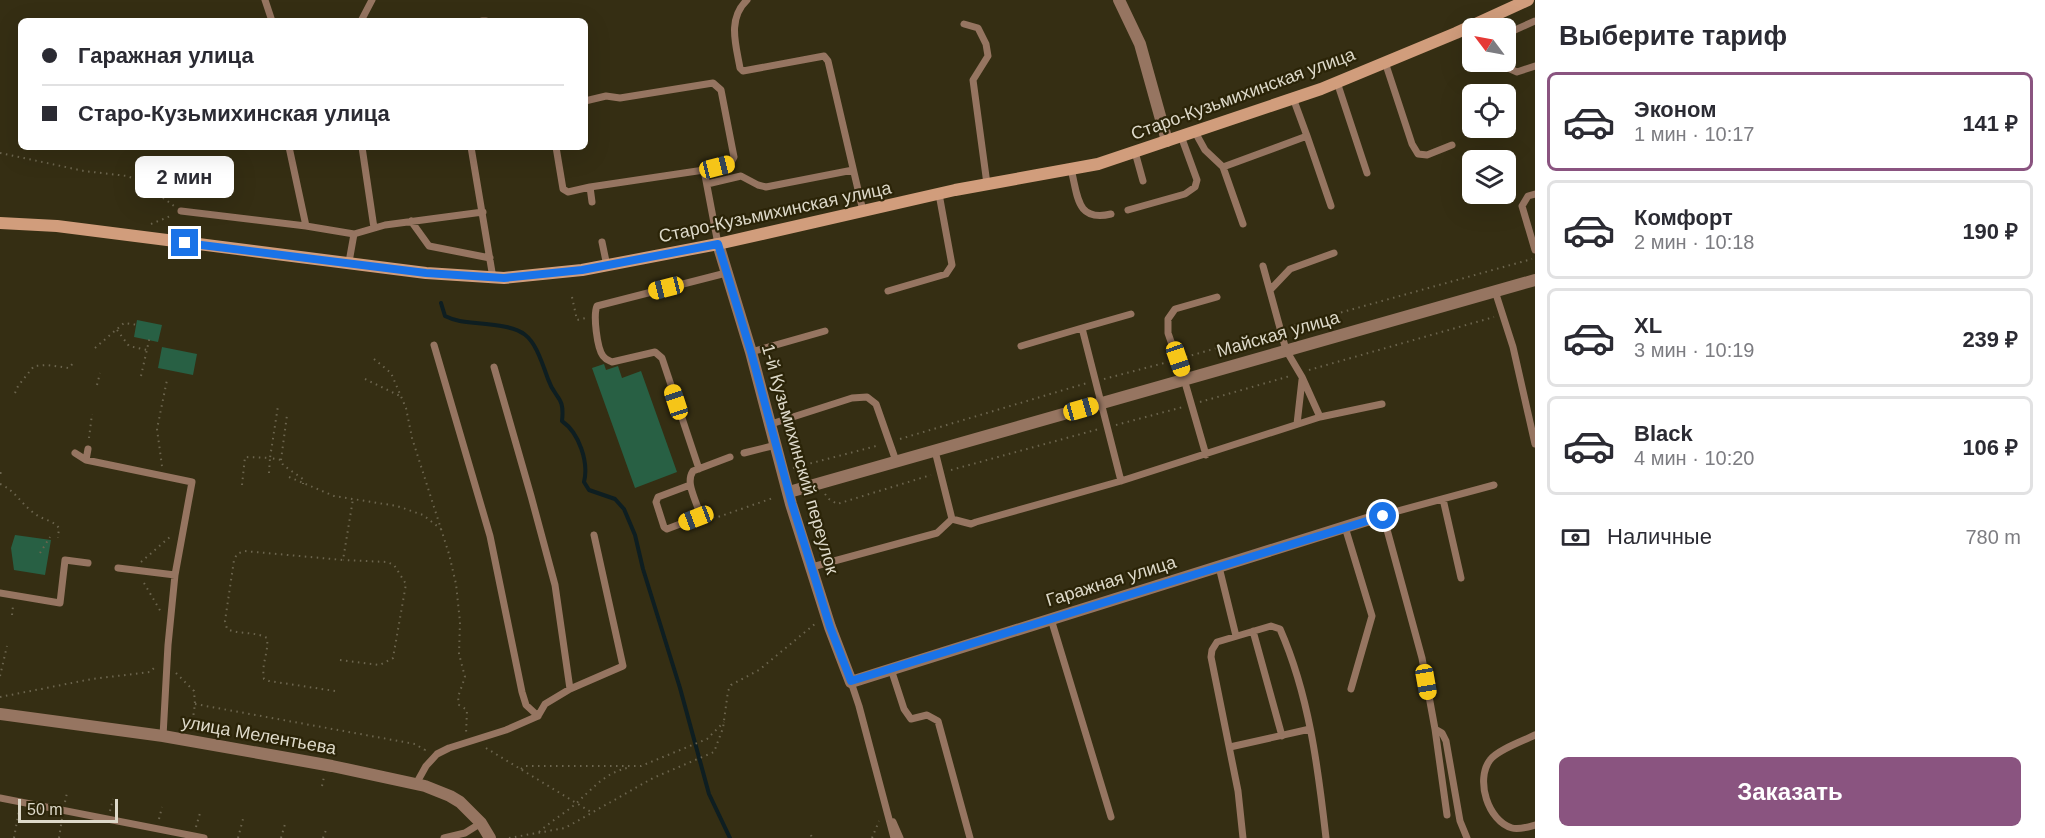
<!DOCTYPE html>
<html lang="ru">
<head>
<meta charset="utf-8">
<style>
	body { margin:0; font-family:Arial,sans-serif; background:#f2f2f3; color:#2b2b33; height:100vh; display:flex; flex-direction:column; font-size:22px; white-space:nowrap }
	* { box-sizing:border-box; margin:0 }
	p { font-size:20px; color:#7c7c81 }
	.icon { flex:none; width:33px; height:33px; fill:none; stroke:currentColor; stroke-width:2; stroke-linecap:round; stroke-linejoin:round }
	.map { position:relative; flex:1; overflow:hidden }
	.panel { display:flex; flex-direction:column; background:#fff; width:510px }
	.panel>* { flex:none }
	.banner { position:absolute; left:18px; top:18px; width:570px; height:132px; border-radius:9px; box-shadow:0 6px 24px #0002; display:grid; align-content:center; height:132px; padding:0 24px; background:#fff }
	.needle { width:39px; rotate:302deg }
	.fabs { position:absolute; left:1462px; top:18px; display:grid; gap:12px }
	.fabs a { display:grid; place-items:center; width:54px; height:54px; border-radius:9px; background:#fff; box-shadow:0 6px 24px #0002; font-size:30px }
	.scale { position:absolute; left:18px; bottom:15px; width:100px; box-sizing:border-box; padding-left:6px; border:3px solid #ddd9c9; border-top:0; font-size:16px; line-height:21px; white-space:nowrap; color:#ddd9c9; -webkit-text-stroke:4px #2b2408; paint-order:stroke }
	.end { position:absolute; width:27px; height:27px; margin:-14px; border:8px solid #1a73e8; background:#fff; box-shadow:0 0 0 3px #fff }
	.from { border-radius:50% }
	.bubble { position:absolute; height:42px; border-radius:9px; background:#fff; box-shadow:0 6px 24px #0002; font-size:20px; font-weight:700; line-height:42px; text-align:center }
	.car { position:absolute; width:18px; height:36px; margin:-18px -9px; border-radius:8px; box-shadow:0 0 4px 2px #0007; background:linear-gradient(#f5c518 24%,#345 0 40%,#f5c518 0 76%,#345 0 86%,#f5c518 0) }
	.banner b { display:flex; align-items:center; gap:21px; height:57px; font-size:22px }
	.banner b+b { border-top:2px solid #e1e1e2 }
	.banner i { width:15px; height:15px; background:#2b2b33 }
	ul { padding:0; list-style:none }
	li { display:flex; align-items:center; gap:18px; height:99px; margin:0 12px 9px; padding:0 12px; border:3px solid #e1e1e2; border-radius:9px }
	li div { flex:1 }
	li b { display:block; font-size:22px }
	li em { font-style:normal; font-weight:700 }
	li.current { border-color:#8a5480 }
	li>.icon { width:54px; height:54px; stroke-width:1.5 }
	h2 { padding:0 24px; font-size:27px; line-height:72px }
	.pay { display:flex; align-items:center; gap:15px; height:66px; padding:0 24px; font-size:22px }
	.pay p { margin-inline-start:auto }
	.primary-button { display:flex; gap:12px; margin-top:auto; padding:12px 24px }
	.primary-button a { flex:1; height:69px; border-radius:9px; background:#8a5480; color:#fff; font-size:24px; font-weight:700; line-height:69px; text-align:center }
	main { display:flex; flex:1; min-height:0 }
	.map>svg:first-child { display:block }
</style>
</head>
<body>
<main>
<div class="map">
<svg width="1535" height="838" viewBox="0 0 1535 838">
	<rect width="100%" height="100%" fill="#352e13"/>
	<path fill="#286044" d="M137,320L162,325L158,342L134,337Z
		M162,347L197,354L193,375L158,368Z
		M604,364L606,370L618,366L622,378L641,371L677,472L635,488L592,368Z
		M15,535L51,540L45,575L14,570L11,548Z"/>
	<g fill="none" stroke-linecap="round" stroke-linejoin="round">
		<path stroke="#0e1e21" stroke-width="4" d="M441,303L445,316C455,321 464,322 476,323C527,328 531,330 548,379C555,400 565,395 562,421C579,433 589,462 584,482L589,490L615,499L624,509L635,535L643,569L680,688L709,794L730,838"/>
		<path stroke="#6c654e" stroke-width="2" stroke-dasharray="1.5 4.5" stroke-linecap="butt" d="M0,153L84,171L127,176L158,187L162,197L174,206
			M151,224L173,215
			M572,297L577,320L586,318
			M1289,327L1532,259
			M117,330L129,346L147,350
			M95,348L124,323L138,325
			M1186,357L1272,332
			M374,359L391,373L406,408L412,438L449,554L456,584L460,622L459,654L465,677L458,697L459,705L467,710L466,734
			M1309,370L1494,317
			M141,376L150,336
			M365,379L400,396
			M1104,379L1168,362
			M97,385L100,373
			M15,393L18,386L34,366L47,365L69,368L74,362
			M1200,402L1290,376
			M1116,425L1183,407
			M89,438L92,414
			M900,439L1087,383
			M281,460L287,415
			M162,466L157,429L167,380
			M793,468L880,445
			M951,470L1099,429
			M0,473H2
			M269,473L270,458L281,460L283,465L303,479V484
			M289,477L334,496L397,506L423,515L441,529
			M0,484C15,490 21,504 34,513C42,520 53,520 59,528L58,538
			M242,485L245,457L270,458L278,406
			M825,494L829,499L837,504L931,475
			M707,516L715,518L773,498
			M40,553L50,537
			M141,562L171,536
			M144,583L161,612
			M12,615L13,606
			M340,660L380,665L393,658L406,584L394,565L387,562L343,560
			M176,673L194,691L195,704L192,725
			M0,676L7,646
			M335,691L269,681L264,679C261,664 269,652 267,638C254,631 240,635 227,629L225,621L234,560L237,554L244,551L343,560L353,499
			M0,697L92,679L150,672L157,665
			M195,704L415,744L425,750L422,753
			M486,748L591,812
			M521,769L525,766H641L707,739L724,722
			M322,786L324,777
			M65,802L67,793
			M110,811L113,799
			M159,819L162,807
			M196,827L200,813
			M539,832C550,822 562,815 573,806C593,789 603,773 631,767
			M811,835L812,838
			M14,838L19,810
			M59,838L62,819
			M238,838L243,819
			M281,838L285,824
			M323,838L326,830
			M509,838L565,828L653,778L714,752L723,728L728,691L731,685L759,670L816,623
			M872,838L879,821"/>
		<path stroke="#967561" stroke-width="7" d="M265,0L272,21
			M747,0C727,19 736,45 740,68L743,71L824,56L828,61L863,211
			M361,21L372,0
			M482,21H486
			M964,24L978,28L986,44L988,56L973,80L987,184
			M1506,34L1535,21
			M1385,62L1412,144L1418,154L1427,155L1452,145
			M1506,62L1508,68L1517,72L1535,66
			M1337,82L1367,173
			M585,101L606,96L620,98L713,83L721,90L734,157L730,164L704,170
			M1195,132L1205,150L1223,167L1307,136L1293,98
			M1307,136L1331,206
			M289,147L306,226
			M362,147L374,228
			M471,147L493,278
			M556,147L563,189L568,192L590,187L592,202
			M1135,152L1143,181
			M1223,167L1243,224
			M1071,169C1078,196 1076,222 1111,214
			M707,184L741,176L758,185L766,187L853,170
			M590,187L704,170L718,244
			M1535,194L1528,196L1522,206L1535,250
			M1128,210L1185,194L1195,187L1197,180L1181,136
			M181,211L306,226L354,234
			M411,221L429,246L490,258
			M602,242L607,266
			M349,262L354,234L385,225L483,212
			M1270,290L1290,269L1334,253
			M888,291L946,274L952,265L939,194
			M1495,291L1513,347L1535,444
			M1021,346L1082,328
			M751,352L825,331
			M494,367L531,496L555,585L570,689L545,704L538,716
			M1320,417L1382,404
			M771,424L852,398L867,397L876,404L896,461
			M1297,424L1302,380
			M935,451L952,519
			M75,453L86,460L192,482L175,575L168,645L163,736
			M744,453L776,445
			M1206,455L1184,379L1168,333V319L1175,309L1217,297
			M86,460L88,449
			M699,469L662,358L655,352L612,362C607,360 606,360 603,356C597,348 593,315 597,306L726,273
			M1121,481L1082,328L1131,314
			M690,485L658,497L656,502L664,527L667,529L696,518L699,512C696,499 685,483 693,471L730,457
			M1443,499L1461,578
			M1345,527L1372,616L1351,689
			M812,567L937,533L952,519L971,524L976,522L1121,481L1320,417L1302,377L1286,350L1263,266
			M1219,567L1236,636
			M118,568L175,575
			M0,593L60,603L65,560L88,563
			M1051,619L1111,817
			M1253,631L1282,736
			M891,669L904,709L911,719L927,715L938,721L970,838
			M851,682L859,706L894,838
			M570,689L623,666L594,535
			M1435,729L1447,815
			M1535,735C1523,741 1497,750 1490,760C1475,780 1488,821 1512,828C1519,830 1528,827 1535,825
			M1230,747L1310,729
			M416,784L426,766L437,754L449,748L506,730L538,716L526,705L522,692L490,536L434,345
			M0,798L204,838
			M893,822L900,838
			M444,838L465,833L481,823
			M1243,838L1238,791L1211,657L1212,650L1217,642L1271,626L1280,629C1309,695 1318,767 1326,838
			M1467,838L1460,821L1446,741L1442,733L1435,729L1422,658L1383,515L1494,485"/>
		<path stroke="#967561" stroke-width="12" d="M1119,0L1140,44L1167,141
			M718,244L751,352L791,504L830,627L851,682L1383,515
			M789,492L1535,280
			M0,714L163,736L332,766L425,786L450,796L460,802L481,823L490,838"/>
		<path stroke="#d19d7c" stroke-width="12" d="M0,223L57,226L426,273L504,278L582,270L718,244L955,190L1098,164L1321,89L1456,33L1528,0"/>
	</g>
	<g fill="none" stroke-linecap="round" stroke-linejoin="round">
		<path stroke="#1a73e8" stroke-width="8" d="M185,243L426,273L504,278L582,270L718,244L751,352L792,504L830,627L851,681L1383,516"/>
	</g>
	<g text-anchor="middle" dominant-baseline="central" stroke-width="4.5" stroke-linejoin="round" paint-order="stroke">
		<g font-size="18" fill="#ddd9c9" stroke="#2b2408">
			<text transform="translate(1243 94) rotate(-20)">Старо-Кузьмихинская улица</text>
			<text transform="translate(775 212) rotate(-12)">Старо-Кузьмихинская улица</text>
			<text transform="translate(1278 334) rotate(-16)">Майская улица</text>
			<text transform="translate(800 459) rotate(74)">1-й Кузьмихинский переулок</text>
			<text transform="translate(1111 581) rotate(-17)">Гаражная улица</text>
			<text transform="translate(259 735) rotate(10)">улица Мелентьева</text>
		</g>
	</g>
</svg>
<div class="fabs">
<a><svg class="needle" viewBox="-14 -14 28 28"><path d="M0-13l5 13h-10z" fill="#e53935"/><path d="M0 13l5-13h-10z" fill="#7c7c81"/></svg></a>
<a><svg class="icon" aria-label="locate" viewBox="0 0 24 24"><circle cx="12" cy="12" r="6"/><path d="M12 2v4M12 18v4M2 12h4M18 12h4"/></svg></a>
<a><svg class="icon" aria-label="layers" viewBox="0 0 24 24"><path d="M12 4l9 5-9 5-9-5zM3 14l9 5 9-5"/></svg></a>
</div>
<div class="scale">50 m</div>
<i class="end from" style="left:1383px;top:516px"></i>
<i class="end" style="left:185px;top:243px"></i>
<div class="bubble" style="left:135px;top:156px;width:99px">2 мин</div>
<i class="car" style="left:717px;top:167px;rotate:76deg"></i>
<i class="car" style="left:666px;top:288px;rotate:256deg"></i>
<i class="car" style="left:1178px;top:359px;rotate:161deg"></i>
<i class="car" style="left:676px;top:402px;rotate:342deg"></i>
<i class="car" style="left:1081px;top:409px;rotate:74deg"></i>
<i class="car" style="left:696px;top:518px;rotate:249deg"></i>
<i class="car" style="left:1426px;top:682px;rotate:170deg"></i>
<div class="banner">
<b><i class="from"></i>Гаражная улица</b>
<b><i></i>Старо-Кузьмихинская улица</b>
</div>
</div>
<section class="panel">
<h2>Выберите тариф</h2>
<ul>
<li class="current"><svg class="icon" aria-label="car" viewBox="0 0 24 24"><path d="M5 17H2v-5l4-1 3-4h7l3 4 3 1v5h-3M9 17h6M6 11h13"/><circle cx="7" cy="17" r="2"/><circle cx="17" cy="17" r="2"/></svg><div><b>Эконом</b><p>1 мин · 10:17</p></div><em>141 ₽</em></li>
<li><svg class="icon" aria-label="car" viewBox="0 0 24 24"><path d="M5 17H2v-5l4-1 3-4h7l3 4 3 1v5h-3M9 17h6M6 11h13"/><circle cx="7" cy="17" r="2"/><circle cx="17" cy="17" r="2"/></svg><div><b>Комфорт</b><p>2 мин · 10:18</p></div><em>190 ₽</em></li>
<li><svg class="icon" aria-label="car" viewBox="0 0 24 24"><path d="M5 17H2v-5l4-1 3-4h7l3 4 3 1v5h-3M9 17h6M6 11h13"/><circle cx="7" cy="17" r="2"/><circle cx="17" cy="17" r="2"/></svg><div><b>XL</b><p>3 мин · 10:19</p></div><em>239 ₽</em></li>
<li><svg class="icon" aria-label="car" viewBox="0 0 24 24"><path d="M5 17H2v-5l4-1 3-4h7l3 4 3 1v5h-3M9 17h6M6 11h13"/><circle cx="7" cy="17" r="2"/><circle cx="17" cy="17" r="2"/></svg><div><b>Black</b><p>4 мин · 10:20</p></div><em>106 ₽</em></li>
</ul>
<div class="pay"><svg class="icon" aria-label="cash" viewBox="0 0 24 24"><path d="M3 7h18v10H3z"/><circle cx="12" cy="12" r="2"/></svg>Наличные<p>780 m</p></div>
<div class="primary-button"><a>Заказать</a></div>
</section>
</main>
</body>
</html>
